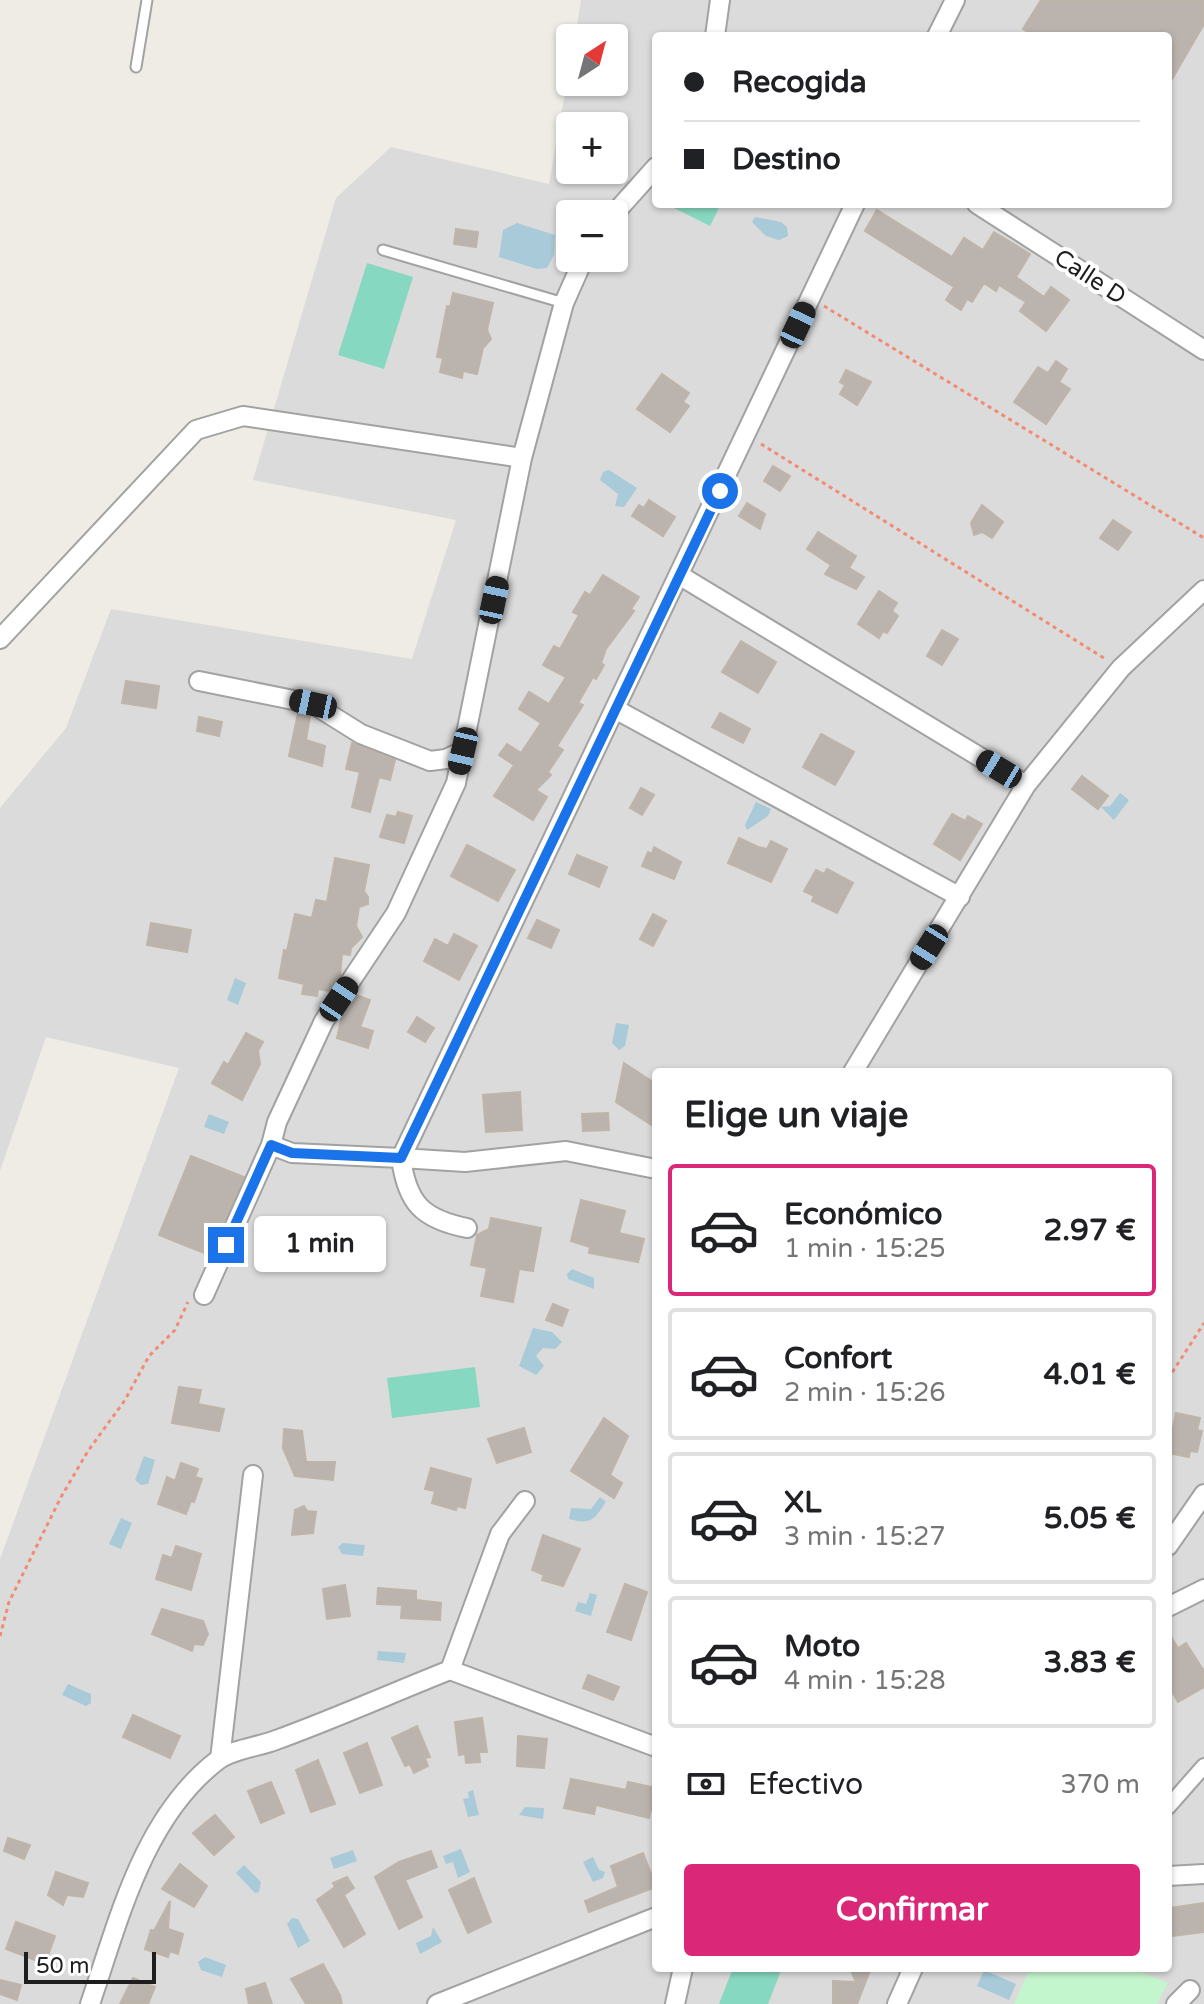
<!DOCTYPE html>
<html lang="es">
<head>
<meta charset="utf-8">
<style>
	body { margin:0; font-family:"Varela Round",sans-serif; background:#f6f6f6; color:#202124; height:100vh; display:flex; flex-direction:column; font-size:30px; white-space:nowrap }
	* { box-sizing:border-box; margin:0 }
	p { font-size:26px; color:#757577 }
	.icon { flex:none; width:44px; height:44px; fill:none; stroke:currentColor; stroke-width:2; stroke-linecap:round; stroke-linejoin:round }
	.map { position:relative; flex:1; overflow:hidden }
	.side { position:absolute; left:652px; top:1068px; width:520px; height:904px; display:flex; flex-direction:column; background:#fff; border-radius:8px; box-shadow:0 2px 6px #0004 }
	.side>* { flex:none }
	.top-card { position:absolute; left:652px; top:32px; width:520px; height:176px; border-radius:8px; box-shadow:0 2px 6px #0004; display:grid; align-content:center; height:176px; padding:0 32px; background:#fff }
	.needle { width:52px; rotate:36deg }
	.tools { position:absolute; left:556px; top:24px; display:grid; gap:16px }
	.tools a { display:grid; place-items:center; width:72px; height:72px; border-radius:8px; background:#fff; box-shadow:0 2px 6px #0004; font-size:40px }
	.scale { position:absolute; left:24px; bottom:20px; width:132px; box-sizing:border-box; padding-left:8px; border:4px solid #1e1e1e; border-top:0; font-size:22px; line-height:28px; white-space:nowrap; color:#1e1e1e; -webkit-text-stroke:6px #fff; paint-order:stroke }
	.end { position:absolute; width:36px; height:36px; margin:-18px; border:10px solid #1a73e8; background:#fff; box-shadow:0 0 0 4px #fff }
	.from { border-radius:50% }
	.bubble { position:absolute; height:56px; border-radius:8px; background:#fff; box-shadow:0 2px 6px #0004; font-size:26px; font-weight:700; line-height:56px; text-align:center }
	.car { position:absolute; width:24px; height:48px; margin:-24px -12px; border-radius:10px; box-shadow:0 0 6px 2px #0007; background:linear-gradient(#222 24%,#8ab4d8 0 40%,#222 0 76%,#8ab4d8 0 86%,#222 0) }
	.top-card b { display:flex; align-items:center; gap:28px; height:76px; font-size:30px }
	.top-card b+b { border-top:2px solid #e0e0e0 }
	.top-card i { width:20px; height:20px; background:#202124 }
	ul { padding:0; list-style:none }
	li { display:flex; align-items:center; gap:24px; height:132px; margin:0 16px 12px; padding:0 16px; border:4px solid #e0e0e0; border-radius:8px }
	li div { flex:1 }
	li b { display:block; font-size:30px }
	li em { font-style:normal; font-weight:700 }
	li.selected { border-color:#db2777 }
	li>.icon { width:72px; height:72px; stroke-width:1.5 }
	h2 { padding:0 32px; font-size:36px; line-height:96px }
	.pay { display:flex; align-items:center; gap:20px; height:88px; padding:0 32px; font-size:30px }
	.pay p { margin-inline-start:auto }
	.button { display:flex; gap:16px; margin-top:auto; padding:16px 32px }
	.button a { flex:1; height:92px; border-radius:8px; background:#db2777; color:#fff; font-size:32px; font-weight:700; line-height:92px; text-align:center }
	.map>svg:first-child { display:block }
</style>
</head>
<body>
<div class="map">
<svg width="1204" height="2004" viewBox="0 0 1204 2004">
	<rect width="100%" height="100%" fill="#eeece5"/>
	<path fill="#dcdbdb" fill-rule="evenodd" d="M581,0H1204V2004H0V1559L179,1068L46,1037L0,1171V808L66,728L111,609L412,659L456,520L253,480L336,198L391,147L549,184L570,64V82H614V38H575ZM656,36H1168V204H656ZM570,126H614V170H570ZM570,214H614V258H570ZM656,1072H1168V1968H656Z"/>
	<path fill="#c4f6cd" d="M1030,1968H1131L1168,1983L1157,2004H1014Z"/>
	<path fill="#87d8c0" d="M666,204H721L710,226Z
		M367,263L413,277L384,369L338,355Z
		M475,1367L480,1407L392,1418L387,1378Z
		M733,1968H782L768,2004H719Z"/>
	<path fill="#a8cad9" d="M755,217L781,222L787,227L788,236L779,240L766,236L752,222Z
		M517,223L555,235L554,255L547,268L537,269L499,257L503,230Z
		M609,470L637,488L624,507L615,506L618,494L600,480L603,472Z
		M1120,793L1129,800L1114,820L1101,807L1110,806Z
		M756,802L771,809L768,816L747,830L745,825Z
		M235,978L246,983L238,1005L227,1000Z
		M616,1023L629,1025L625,1046L619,1050L612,1043Z
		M209,1114L229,1122L224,1134L204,1127Z
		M572,1269L594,1278V1289L568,1279L567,1274Z
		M533,1328L552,1332L562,1342L555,1349L543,1348L536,1356L544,1366L536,1375L519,1366Z
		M144,1456L155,1460L148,1484L141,1485L135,1480Z
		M600,1497L606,1502C594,1520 591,1525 569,1519L571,1508L591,1509Z
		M121,1518L132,1523L121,1549L109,1544Z
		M343,1543L365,1545L363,1556L342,1554L338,1547Z
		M590,1593L597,1595L591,1616L575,1611L578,1602L586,1604Z
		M378,1651L406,1653L404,1663L377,1660Z
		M68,1684L91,1694V1703L86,1706L62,1695Z
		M473,1790L479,1815L468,1817L463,1799L469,1798L468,1792Z
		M525,1807L544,1808L543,1819L519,1815Z
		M461,1849L470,1872L458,1878L453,1862L446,1864L443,1856Z
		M353,1850L357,1861L334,1869L330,1858Z
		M593,1857L599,1870L605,1872L603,1878L593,1882L583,1862Z
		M244,1865L261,1882L259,1892L255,1893L236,1873Z
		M292,1918L298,1919L310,1941L298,1948L287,1924Z
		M433,1927L442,1942L420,1954L416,1943L431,1936Z
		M205,1957L226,1965L222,1977L201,1970L198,1962Z
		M984,1970L1016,1984L1009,2000L977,1986Z"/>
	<path fill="#bbb4ae" stroke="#bfb4a8" stroke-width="2" d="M1041,0H1204V24L1168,86V36H1034L1023,29Z
		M877,210L952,257L964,238L983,250L994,232L1030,254L1016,277L1044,297L1051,287L1069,300L1046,331L1020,311L1026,302L999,285L996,291L984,283L972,302L967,299L961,310L946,300L954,287L865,231Z
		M456,229L478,232L476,247L454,244Z
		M453,293L493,303L487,330L491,339L483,348L477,374L463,371L462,378L440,372L443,358L437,357L447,306L450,307Z
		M1056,361L1067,369L1059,382L1070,389L1046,424L1014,402L1038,367L1048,373Z
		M846,370L871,382L857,405L840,394L845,385L840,382Z
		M662,374L689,393L683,402L689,406L670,432L637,409Z
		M773,466L790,476L780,491L764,481Z
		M649,500L675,517L663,536L632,516L639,505L644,508Z
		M747,503L765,514L760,529L739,516Z
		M982,505L1003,522L992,538L982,532L974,535L971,523Z
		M1113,520L1131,532L1118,550L1100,538Z
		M818,532L856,556L849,568L864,577L856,589L825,574L831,565L807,549Z
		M603,575L639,597L631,609L634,611L606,649L601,663L604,665L596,679L593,677L578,703L583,705L557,746L563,750L548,772L551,775L536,790L547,797L533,820L494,796L514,765L499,755L507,744L521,753L541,723L519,709L529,692L549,704L566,677L543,665L554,646L560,649L579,615L573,612L585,592L590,595Z
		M879,591L897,603L892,611L898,616L887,633L883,631L879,638L858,624Z
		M942,630L958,639L942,665L927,656Z
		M741,641L776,662L758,693L722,672Z
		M126,681L159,686L156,708L122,703Z
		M298,713L310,716L306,740L325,746L322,766L289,756Z
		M720,713L750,729L743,743L712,727Z
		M199,717L222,722L219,736L197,731Z
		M821,734L854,752L835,785L803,767Z
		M352,743L395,760L390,780L379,777L370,812L352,807L360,772L346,769Z
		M1082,776L1108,796L1098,809L1072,789Z
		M641,788L654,795L642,815L630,808Z
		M398,812L412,816L404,843L380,837L387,815L396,817Z
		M952,814L965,821L968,816L982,824L960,860L934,844Z
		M739,838L758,847L767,849L771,841L787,849L771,882L728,863Z
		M467,845L515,870L498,901L451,876Z
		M654,847L681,862L674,879L642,866L648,852L652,854Z
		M577,855L607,867L599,887L569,874Z
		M335,858L369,865L364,891L368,897V904L359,907L356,926L362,937L351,948L350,955L342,954L340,976L329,991L318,989L317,996L302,994L304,984L279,978L284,950L287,951L295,914L312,918L316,900L327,902Z
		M827,869L853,883L837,913L812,901L814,896L804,891L816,870L824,874Z
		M653,914L666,921L653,946L640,939Z
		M537,920L559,930L551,948L528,938Z
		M151,923L191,930L187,952L147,945Z
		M454,934L477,946L459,980L424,961L435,939L448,946Z
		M356,995L370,1000L360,1027L373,1031L368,1048L337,1038L342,1016Z
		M417,1017L434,1028L425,1042L408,1032Z
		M246,1033L263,1042L258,1051L260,1064L242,1100L212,1083L224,1062L228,1065Z
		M624,1063L656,1084V1128L616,1102Z
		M520,1092L522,1130L486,1132L483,1095Z
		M608,1113L609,1130L583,1131L582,1114Z
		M191,1156L244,1177L209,1255L159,1235Z
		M581,1200L625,1211L619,1233L644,1239L638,1262L589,1253L590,1247L571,1241Z
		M491,1218L541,1228L533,1271L519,1269L513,1302L481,1296L487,1268L471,1265L477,1235L489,1229Z
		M553,1304L568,1310L562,1326L546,1320Z
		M179,1387L201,1390L198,1404L224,1409L219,1431L172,1423Z
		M1176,1413L1200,1418L1197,1430L1202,1431L1197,1452L1190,1451L1189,1457L1168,1453Z
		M604,1418L628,1436L610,1475L622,1483L614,1498L571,1471Z
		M524,1428L531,1452L497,1463L488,1439Z
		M284,1429L302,1431L306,1462H335L333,1480L295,1476L283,1448Z
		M181,1463L198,1469L195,1477L202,1479L194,1502L191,1501L186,1514L158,1504L167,1477L175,1481Z
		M431,1468L471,1479L465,1508L457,1506L456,1510L432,1503L435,1491L425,1489Z
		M304,1506L307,1511L316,1512L313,1533L292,1535L295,1510Z
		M543,1535L580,1549L563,1586L542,1580L544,1575L532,1570Z
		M176,1546L201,1554L191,1590L156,1579L163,1555L172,1558Z
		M625,1584L647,1592L631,1640L607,1632Z
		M345,1585L350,1616L327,1619L323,1589Z
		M378,1588L416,1591V1600L441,1603L440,1620L401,1618L402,1605L377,1604Z
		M162,1609L203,1621L208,1634L203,1645L194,1644L192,1651L152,1634Z
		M1168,1632L1178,1648L1186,1643L1204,1671V1687L1178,1702L1168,1684Z
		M588,1675L619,1687L613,1700L583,1688Z
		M133,1715L180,1736L170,1758L123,1737Z
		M482,1718L487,1752H479L480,1762L466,1763L465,1754L459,1755L455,1722Z
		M417,1726L430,1757L425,1758L428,1766L414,1773L410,1764L405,1766L392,1738Z
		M518,1736L547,1739L544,1768L517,1766Z
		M367,1743L382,1785L360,1793L344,1753Z
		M318,1760L335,1804L311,1812L296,1770Z
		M571,1779L626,1790L628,1782L656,1788L649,1818L596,1805L594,1814L564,1808Z
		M271,1782L284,1813L261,1823L248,1791Z
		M215,1815L234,1837L214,1855L193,1833Z
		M8,1838L30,1845L24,1859L4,1851Z
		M431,1851L437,1867L405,1880L422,1917L399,1929L375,1877L399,1862Z
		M643,1853L656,1887L589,1912L585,1901L618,1887L611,1866Z
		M180,1864L207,1886L194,1907L162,1889Z
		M56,1872L88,1883L83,1897L67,1895L63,1905L48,1895Z
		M347,1877L354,1888L344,1895L365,1934L344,1947L317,1900L335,1887L333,1883Z
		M474,1878L491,1922L468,1933L449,1890Z
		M170,1901L168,1929L183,1934L178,1954L170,1951L168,1957L145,1949L151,1930L154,1931Z
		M1204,1903V1932L1173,1936L1169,1908Z
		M16,1922L55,1936L45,1964L6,1949Z
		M323,1964L340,1995L342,2004H306L291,1979Z
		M850,1968H871L857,2004H833V1981L856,1982Z
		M133,1978L155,1987L148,2004H120Z
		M0,1980L21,1985L17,2000L0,1994Z
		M265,1983L272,2004H249L246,1989Z"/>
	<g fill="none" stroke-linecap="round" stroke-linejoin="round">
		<defs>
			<path id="service" d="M136,67L147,0
				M383,250L564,303"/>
			<path id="pedestrian" d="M1168,1807L1204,1766"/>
			<path id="minor" d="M715,36L720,0
				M937,36L955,0
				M977,204L1204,350
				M614,214L656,167
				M679,575L1026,785
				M0,639L196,430L243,416L522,458L564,303L584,258
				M199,681L313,704L361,734L430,761L446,759L463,751
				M615,709L960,897
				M853,1072L1026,785L1121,668L1204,590
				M656,1169L566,1151L465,1162L401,1158L855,204
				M467,1228C422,1219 407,1203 401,1158L292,1153L271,1145L277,1122L324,1021L396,913L456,783L522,458
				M204,1295L271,1145
				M1168,1546L1204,1494
				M1168,1607L1204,1589
				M450,1670L500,1534L525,1501
				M220,1759L253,1475
				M1168,1876L1204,1874
				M90,2004C119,1920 143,1817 218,1760C233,1749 258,1747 276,1740C334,1719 392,1693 450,1670L656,1747
				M437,2004L656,1917
				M675,2004L683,1968
				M897,2004L913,1968
				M1176,2004L1190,1990"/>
		</defs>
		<use href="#service" stroke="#a2a2a2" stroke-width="13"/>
		<use href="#pedestrian" stroke="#a2a2a2" stroke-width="18"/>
		<use href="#minor" stroke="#a2a2a2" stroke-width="22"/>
		<path stroke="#f18b73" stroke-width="3" stroke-dasharray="4 4" stroke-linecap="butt" d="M824,306L1204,538
			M761,444L1107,660
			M1168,1379L1204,1323
			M0,1636L9,1602L61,1497L88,1451L125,1400L149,1356L175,1330L188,1302"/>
		<use href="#service" stroke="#fff" stroke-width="9"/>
		<use href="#pedestrian" stroke="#fff" stroke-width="14"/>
		<use href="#minor" stroke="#fff" stroke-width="18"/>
	</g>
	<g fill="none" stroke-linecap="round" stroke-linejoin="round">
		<path stroke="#1a73e8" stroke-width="10" d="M226,1245L271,1145L292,1153L401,1158L720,491"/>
	</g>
	<g text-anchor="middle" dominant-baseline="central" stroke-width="8" stroke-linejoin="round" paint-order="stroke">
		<g font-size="24" fill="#1e1e1e" stroke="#fff">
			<text transform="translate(1090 277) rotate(33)">Calle D</text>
		</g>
	</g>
</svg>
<div class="tools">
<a><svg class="needle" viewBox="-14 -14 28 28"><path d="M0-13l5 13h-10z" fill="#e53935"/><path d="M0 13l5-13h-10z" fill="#757577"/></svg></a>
<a>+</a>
<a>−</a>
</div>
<div class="scale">50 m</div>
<i class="end from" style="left:720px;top:491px"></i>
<i class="end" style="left:226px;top:1245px"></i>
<div class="bubble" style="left:254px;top:1216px;width:132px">1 min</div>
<i class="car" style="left:798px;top:325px;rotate:25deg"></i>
<i class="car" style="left:494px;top:600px;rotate:12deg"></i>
<i class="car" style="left:313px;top:704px;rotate:282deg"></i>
<i class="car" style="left:463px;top:751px;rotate:193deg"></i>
<i class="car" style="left:999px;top:769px;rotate:301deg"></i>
<i class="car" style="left:929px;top:947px;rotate:212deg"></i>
<i class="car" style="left:339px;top:999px;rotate:34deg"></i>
<div class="top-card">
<b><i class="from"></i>Recogida</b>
<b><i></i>Destino</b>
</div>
<section class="side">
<h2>Elige un viaje</h2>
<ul>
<li class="selected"><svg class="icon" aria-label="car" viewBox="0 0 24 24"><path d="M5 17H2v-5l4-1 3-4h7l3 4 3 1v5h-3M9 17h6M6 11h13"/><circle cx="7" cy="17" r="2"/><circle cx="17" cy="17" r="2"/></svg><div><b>Económico</b><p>1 min · 15:25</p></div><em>2.97 €</em></li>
<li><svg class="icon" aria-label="car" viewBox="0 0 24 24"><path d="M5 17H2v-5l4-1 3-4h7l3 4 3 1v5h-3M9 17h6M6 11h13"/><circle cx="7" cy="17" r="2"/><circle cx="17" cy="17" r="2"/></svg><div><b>Confort</b><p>2 min · 15:26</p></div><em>4.01 €</em></li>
<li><svg class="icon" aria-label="car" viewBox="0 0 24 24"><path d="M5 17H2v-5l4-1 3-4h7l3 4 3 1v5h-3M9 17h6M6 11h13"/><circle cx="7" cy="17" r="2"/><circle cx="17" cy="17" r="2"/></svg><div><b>XL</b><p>3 min · 15:27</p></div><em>5.05 €</em></li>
<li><svg class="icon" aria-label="car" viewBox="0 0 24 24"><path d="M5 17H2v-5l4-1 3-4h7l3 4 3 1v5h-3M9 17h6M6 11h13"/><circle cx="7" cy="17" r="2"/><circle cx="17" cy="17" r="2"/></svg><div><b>Moto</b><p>4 min · 15:28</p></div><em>3.83 €</em></li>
</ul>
<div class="pay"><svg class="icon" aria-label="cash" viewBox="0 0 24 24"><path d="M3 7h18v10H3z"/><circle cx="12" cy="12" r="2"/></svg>Efectivo<p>370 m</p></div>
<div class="button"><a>Confirmar</a></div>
</section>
</div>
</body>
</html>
